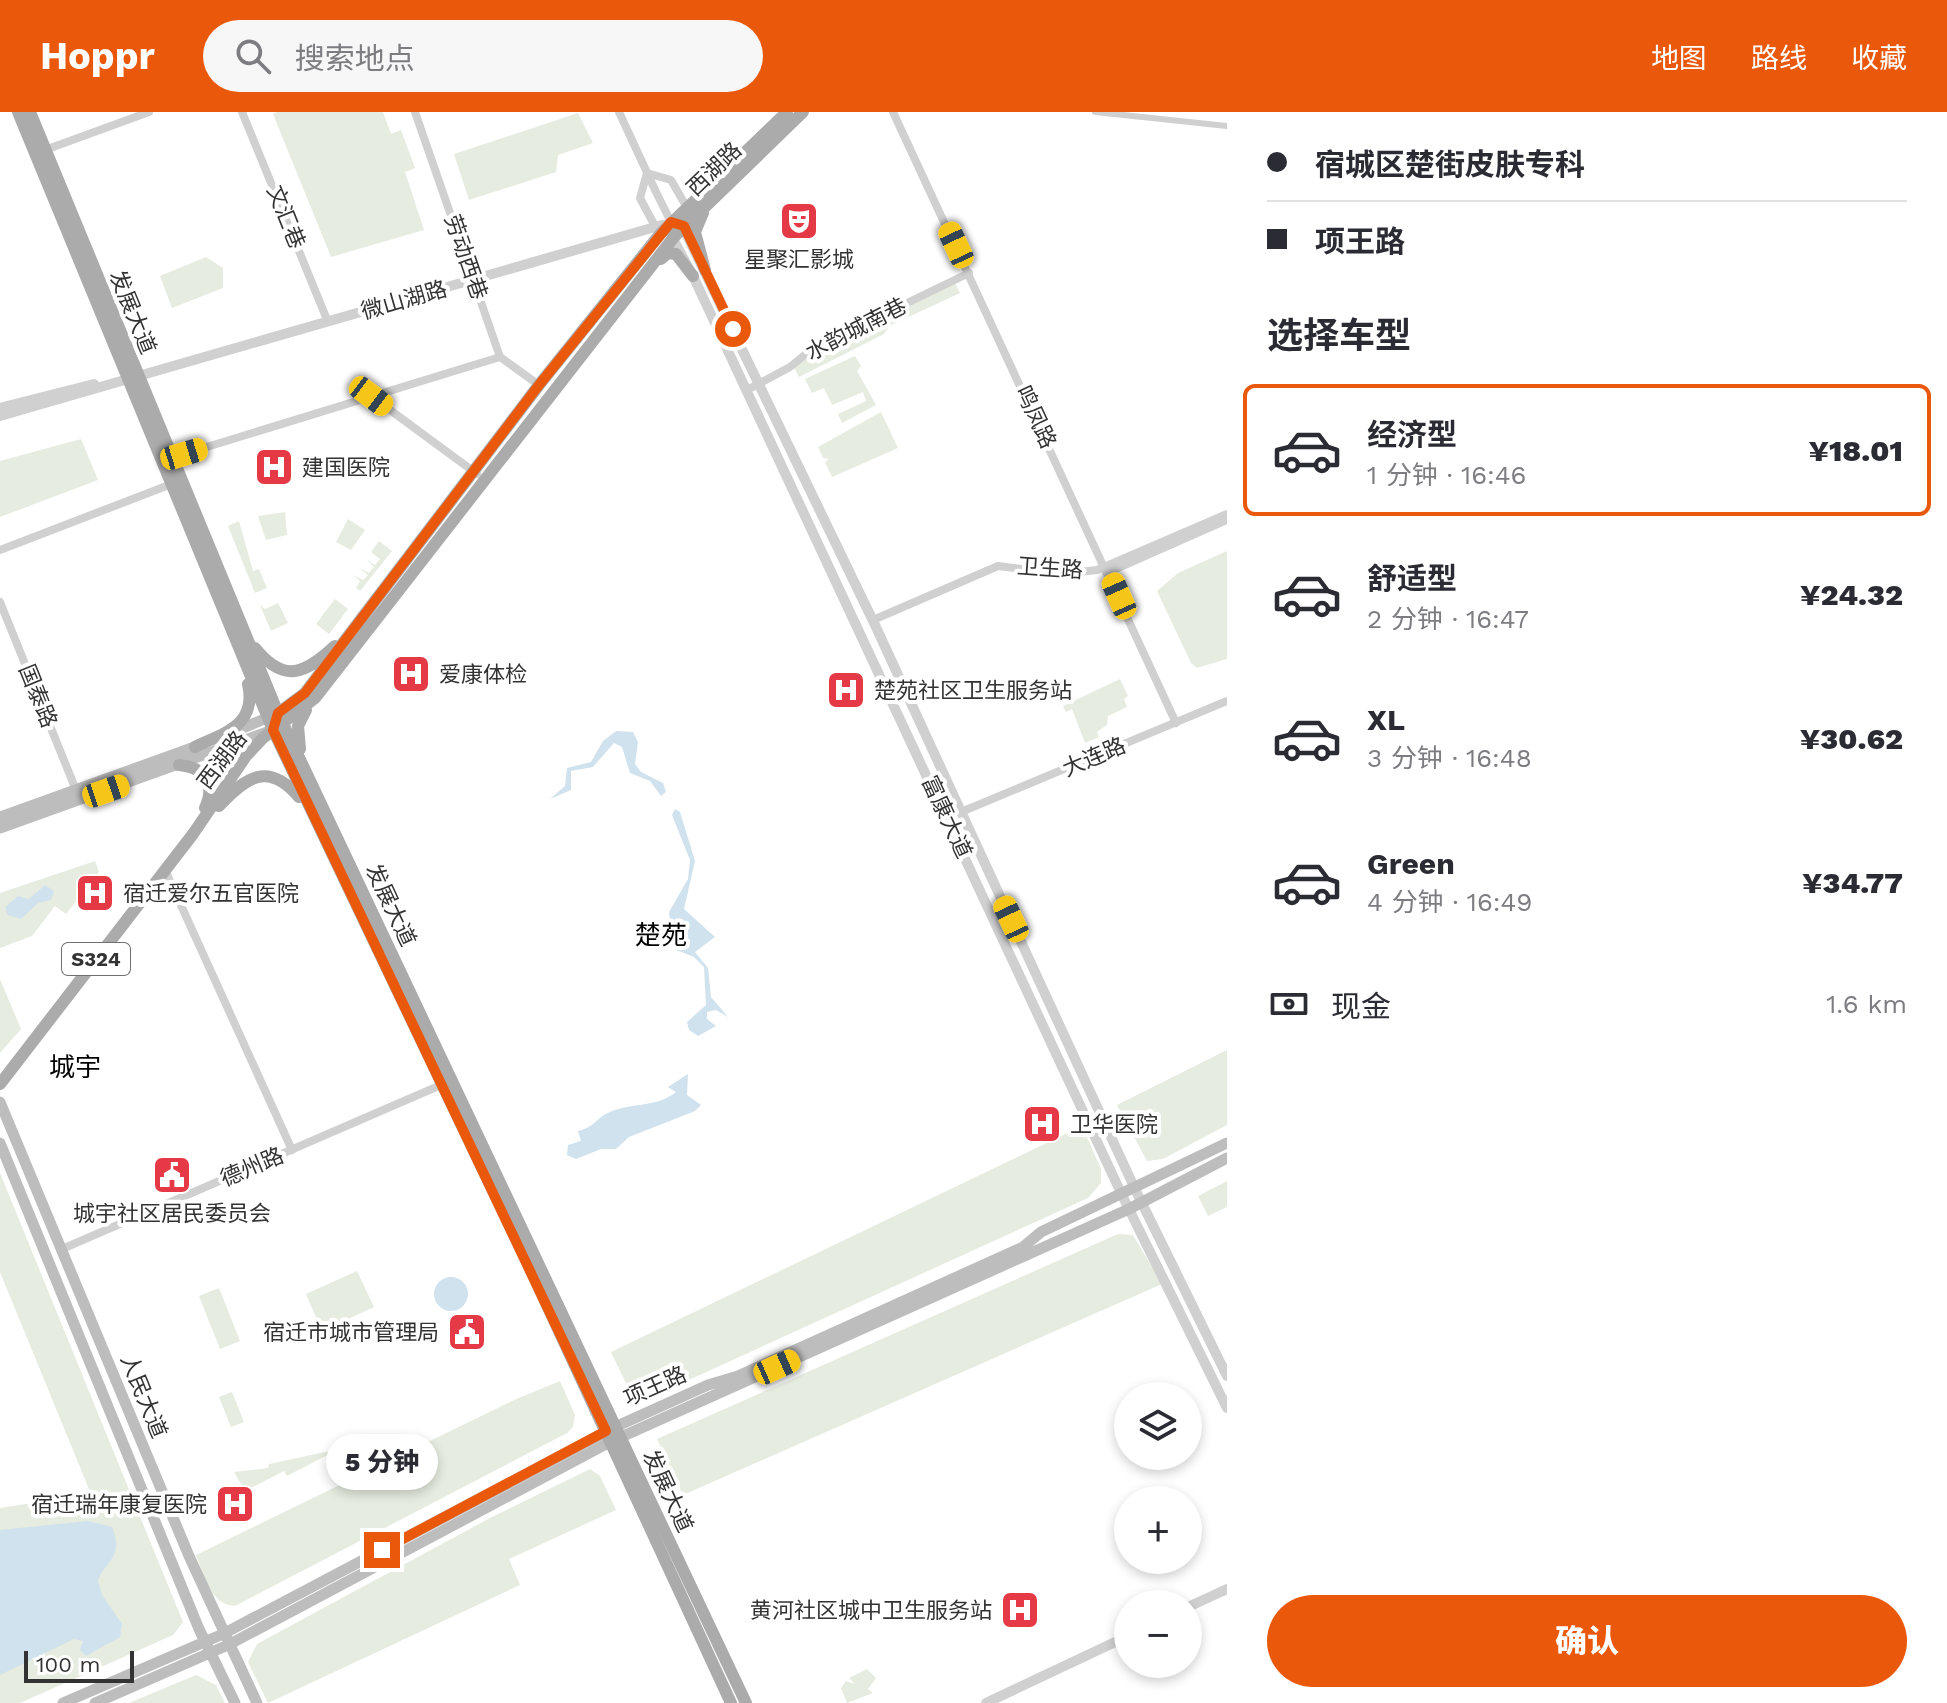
<!DOCTYPE html>
<html lang="zh">
<head>
<meta charset="utf-8">
<style>
	body { margin:0; font-family:"Work Sans","Noto Sans SC",sans-serif; background:#f7f7f7; color:#2b2b33; height:100vh; display:flex; flex-direction:column; font-size:30px; white-space:nowrap }
	* { box-sizing:border-box; margin:0 }
	p { font-size:26px; color:#7c7c81 }
	.icon { flex:none; width:44px; height:44px; fill:none; stroke:currentColor; stroke-width:2; stroke-linecap:round; stroke-linejoin:round }
	.map { position:relative; flex:1; overflow:hidden }
	.details { display:flex; flex-direction:column; background:#fff; width:720px }
	.details>* { flex:none }
	.guide { display:grid; align-content:center; height:176px; padding:0 40px; background:#fff }
	.buttons { position:absolute; left:1114px; top:1270px; display:grid; gap:16px }
	.buttons a { display:grid; place-items:center; width:88px; height:88px; border-radius:50%; background:#fff; box-shadow:0 4px 12px #0003; font-size:40px }
	.scale { position:absolute; left:24px; bottom:20px; width:110px; box-sizing:border-box; padding-left:8px; border:4px solid #333; border-top:0; font-size:22px; line-height:28px; white-space:nowrap; color:#333; -webkit-text-stroke:6px #fff; paint-order:stroke }
	.end { position:absolute; width:36px; height:36px; margin:-18px; border:10px solid #ea580c; background:#fff; box-shadow:0 0 0 4px #fff }
	.from { border-radius:50% }
	.bubble { position:absolute; height:56px; border-radius:28px; background:#fff; box-shadow:0 4px 12px #0003; font-size:26px; font-weight:800; line-height:56px; text-align:center }
	.car { position:absolute; width:24px; height:48px; margin:-24px -12px; border-radius:10px; box-shadow:0 0 6px 2px #0007; background:linear-gradient(#f5c518 24%,#345 0 40%,#f5c518 0 76%,#345 0 86%,#f5c518 0) }
	.guide b { display:flex; align-items:center; gap:28px; height:76px; font-size:30px }
	.guide b+b { border-top:2px solid #e1e1e2 }
	.guide i { width:20px; height:20px; background:#2b2b33 }
	ul { padding:0; list-style:none }
	li { display:flex; align-items:center; gap:24px; height:132px; margin:0 16px 12px; padding:0 24px; border:4px solid transparent; border-radius:12px }
	li div { flex:1 }
	li b { display:block; font-size:30px }
	li em { font-style:normal; font-weight:800 }
	li.selected { border-color:#ea580c }
	li>.icon { width:72px; height:72px; stroke-width:1.5 }
	h2 { padding:0 40px; font-size:36px; line-height:96px }
	.pay { display:flex; align-items:center; gap:20px; height:88px; padding:0 40px; font-size:30px }
	.pay p { margin-inline-start:auto }
	.button { display:flex; gap:16px; margin-top:auto; padding:16px 40px }
	.button a { flex:1; height:92px; border-radius:48px; background:#ea580c; color:#fff; font-size:32px; font-weight:800; line-height:92px; text-align:center }
	header { display:flex; align-items:center; gap:48px; box-sizing:border-box; height:112px; padding:0 40px; background:#ea580c; color:#fff }
	header strong { font-size:38px }
	nav { display:flex; gap:44px; margin-inline-start:auto; font-size:28px }
	.search { width:560px; height:72px; background:#f7f7f7; display:flex; align-items:center; gap:20px; box-sizing:border-box; padding:0 28px; border-radius:44px; color:#7c7c81; font-size:30px }
	main { display:flex; flex:1; min-height:0 }
	.map>svg:first-child { display:block }
</style>
</head>
<body>
<header>
<strong>Hoppr</strong>
<div class="search"><svg class="icon" aria-label="search" viewBox="0 0 24 24"><circle cx="10" cy="10" r="6"/><path d="M15 15l6 6"/></svg>搜索地点</div>
<nav><a>地图</a><a>路线</a><a>收藏</a></nav>
</header>
<main>
<div class="map">
<svg width="1227" height="1591" viewBox="0 0 1227 1591">
	<rect width="100%" height="100%" fill="#fff"/>
	<path fill="#e6ecdf" d="M277,0H383L391,22L401,18L415,56L405,60L424,118L331,145L273,2Z
		M578,1L593,31L558,43L556,60L469,88L454,42Z
		M206,145L223,156V176L172,196L160,164Z
		M955,171L960,181L889,214L884,222L799,265L793,253Z
		M855,244L861,254L857,259L876,293L842,311L838,302L866,289L863,280L832,293L824,276L812,281L805,267Z
		M881,300L898,336L832,365L825,350L829,347L823,346L818,335Z
		M81,327L98,368L0,405V349Z
		M285,400L287,423L266,428L258,404Z
		M348,407L365,418L351,438L336,430Z
		M239,409L253,459L259,457L267,476L255,481L228,414Z
		M379,429L392,439L360,479L356,476L360,469L353,463L363,468L368,463L359,456L369,461L374,455L366,447L375,453L380,447L371,440Z
		M1227,439V547L1197,556L1191,551L1157,479L1178,461Z
		M335,487L348,497L329,522L316,512Z
		M278,491L288,511L271,519L260,493L265,497Z
		M1120,567L1128,584L1124,587L1127,595L1108,604L1107,613L1097,620L1099,625L1085,631L1072,597L1066,600L1063,594Z
		M95,749L99,760L66,802L55,794L32,824L0,836V781Z
		M0,867L21,917L0,941Z
		M1227,938V1013L1163,1047L1147,1049L1117,993Z
		M1082,1014L1101,1057V1071L1088,1086L636,1292L611,1240Z
		M0,1061L183,1510L173,1523L20,1591H0V1396L91,1382L0,1160Z
		M1227,1069V1095L1208,1104L1198,1084Z
		M1118,1122L1133,1123L1162,1172L683,1383L657,1327Z
		M357,1159L374,1195L322,1219L306,1182Z
		M219,1176L240,1229L220,1237L199,1184Z
		M560,1269L575,1303L573,1315L567,1321L235,1494C210,1493 204,1462 196,1443L514,1288Z
		M232,1280L244,1310L231,1315L219,1285Z
		M339,1337L287,1364L284,1359L245,1379L234,1360L268,1356L269,1352Z
		M590,1357L600,1364L616,1398L509,1447L520,1473L268,1591L248,1550L257,1532L490,1406Z
		M867,1557L876,1566L868,1577L873,1581L847,1591L841,1576L846,1569L855,1572L849,1566Z
		M196,1563L216,1573L225,1591H129Z"/>
	<path fill="#cfe2ee" d="M616,619L633,620L638,630L635,652L641,660L663,671L666,680L661,684L650,669L630,661L622,635L614,631L593,655L571,659V678L550,687L565,674L567,656L591,650L603,629Z
		M675,697L680,700L695,749L684,797L715,825L695,840L708,856L711,885L728,905L716,898L707,900V907L716,914L698,924L689,918L687,910L706,893L704,855L694,845L674,837C674,827 670,814 669,800L688,767L690,748L672,703Z
		M45,773L54,779L51,788L38,791L21,807L8,803L5,795L18,784L29,787Z
		M688,962L687,983L701,993L695,999L629,1025L616,1037H601L576,1047L567,1043L568,1033L581,1029L578,1019C594,1016 597,1005 610,1000C633,990 656,996 676,980L668,975Z
		M434 1182a17 17 0 1 1 34 0a17 17 0 1 1-34 0Z
		M88,1409L112,1415C125,1446 104,1449 98,1469L102,1483L122,1512L120,1525L86,1544L80,1538L83,1529L74,1527L0,1563V1418Z"/>
	<g fill="none" stroke-linecap="round" stroke-linejoin="round">
		<path stroke="#d0d0d0" stroke-width="6" d="M1095,0L1227,14"/>
		<path stroke="#d0d0d0" stroke-width="8" d="M242,0L328,210
			M415,0L500,245L539,273
			M619,0L656,80
			M893,0L1176,611
			M45,38L149,0
			M657,82L671,110
			M657,118L640,86L647,61L671,68L686,94L685,101
			M747,278L790,255L812,237L969,161
			M371,284L477,362
			M171,346L500,245
			M0,438L169,373
			M1111,459L1227,408
			M0,490L76,678
			M873,508L998,454L1061,462L1097,458L1227,402
			M961,700L1227,589
			M165,758L292,1038
			M62,1137L441,973"/>
		<path stroke="#d0d0d0" stroke-width="10" d="M671,123L693,164L1122,1083L1227,1296
			M0,296L94,272
			M0,304L662,113L681,111L875,513L1135,1077L1227,1264
			M1188,1495L1227,1477
			M986,1591L1128,1524"/>
		<path stroke="#bdbdbd" stroke-width="11" d="M231,621L274,603
			M0,705L203,632
			M0,716L270,619
			M0,990L189,1444L257,1591
			M0,1031L199,1517L235,1591
			M63,1591L223,1522L615,1315L708,1273L738,1264L1023,1135L1041,1120L1227,1031
			M95,1591L228,1533L610,1330L1129,1097L1227,1046"/>
		<path stroke="#ababab" stroke-width="12" d="M18,0L273,618L527,1150L731,1591
			M30,0L278,601L746,1591
			M703,101L695,120L705,158
			M661,147L668,141L676,142L693,164
			M255,536C284,572 305,562 335,534
			M278,601L305,581L539,273L661,121L787,0
			M195,635C226,620 257,613 248,572
			M300,637L298,614L306,598
			M179,653C205,655 216,672 205,696
			M219,694C246,665 268,649 299,685
			M0,972L193,722L246,644L263,626L315,586L674,125L803,0"/>
	</g>
	<g fill="none" stroke-linecap="round" stroke-linejoin="round">
		<path stroke="#ea580c" stroke-width="10" d="M382,1438L606,1319L273,618L278,601L305,581L539,273L671,110L684,114L733,217"/>
	</g>
	<defs>
		<symbol id="theatre-square" viewBox="-11 -11 22 22"><rect x="-9" y="-9" width="18" height="18" rx="4" fill="#e63946" stroke="#fff"/><path d="M-5-5.5Q0-4 5-5.5V0Q5 5 0 6Q-5 5-5 0ZM-3.3-2.5H-1v1.5H-3.3ZM1-2.5H3.3v1.5H1ZM-2.8 1Q0 5.5 2.8 1Z" fill="#fff"/></symbol>
		<symbol id="hospital-square" viewBox="-11 -11 22 22"><rect x="-9" y="-9" width="18" height="18" rx="4" fill="#e63946" stroke="#fff"/><path d="M-5-5h3v3.5h4V-5h3V5h-3V1.5h-4V5h-3Z" fill="#fff"/></symbol>
		<symbol id="civic-square" viewBox="-11 -11 22 22"><rect x="-9" y="-9" width="18" height="18" rx="4" fill="#e63946" stroke="#fff"/><path d="M-.6-6.5H3V-4.5H.6V-3L4-1V1h2V6H-6V1h2V-1L-.6-3ZM-1.2 2.5V6h2.4V2.5Z" fill="#fff"/></symbol>
	</defs>
	<g fill-rule="evenodd">
		<use href="#theatre-square" x="777" y="87" width="44" height="44"/>
		<use href="#hospital-square" x="252" y="333" width="44" height="44"/>
		<use href="#hospital-square" x="389" y="540" width="44" height="44"/>
		<use href="#hospital-square" x="824" y="556" width="44" height="44"/>
		<use href="#hospital-square" x="73" y="759" width="44" height="44"/>
		<use href="#hospital-square" x="1020" y="990" width="44" height="44"/>
		<use href="#civic-square" x="150" y="1041" width="44" height="44"/>
		<use href="#civic-square" x="445" y="1198" width="44" height="44"/>
		<use href="#hospital-square" x="213" y="1370" width="44" height="44"/>
		<use href="#hospital-square" x="998" y="1476" width="44" height="44"/>
	</g>
	<g text-anchor="middle" dominant-baseline="central" stroke-width="8" stroke-linejoin="round" paint-order="stroke">
		<rect fill="#fff" stroke="#707070" stroke-width="2" x="62" y="831" width="68" height="32" rx="6"/>
		<g font-size="20" font-weight="bold" fill="#333">
			<text x="96" y="847">S324</text>
		</g>
		<g font-size="22" fill="#333" stroke="#fff">
			<text transform="translate(714 57) rotate(-44)">西湖路</text>
			<text transform="translate(286 105) rotate(68)">文汇巷</text>
			<text transform="translate(466 145) rotate(71)">劳动西巷</text>
			<text transform="translate(404 188) rotate(-16)">微山湖路</text>
			<text transform="translate(133 200) rotate(68)">发展大道</text>
			<text transform="translate(856 217) rotate(-27)">水韵城南巷</text>
			<text transform="translate(1036 305) rotate(65)">鸣凤路</text>
			<text transform="translate(1050 456) rotate(4)">卫生路</text>
			<text transform="translate(38 584) rotate(68)">国泰路</text>
			<text transform="translate(1094 645) rotate(-23)">大连路</text>
			<text transform="translate(222 648) rotate(-53)">西湖路</text>
			<text transform="translate(947 705) rotate(65)">富康大道</text>
			<text transform="translate(391 793) rotate(65)">发展大道</text>
			<text transform="translate(252 1055) rotate(-23)">德州路</text>
			<text transform="translate(655 1274) rotate(-24)">项王路</text>
			<text transform="translate(144 1284) rotate(68)">人民大道</text>
			<text transform="translate(668 1379) rotate(65)">发展大道</text>
		</g>
		<g font-size="22" fill="#333" stroke="#fff" text-anchor="start">
			<text x="799" y="147" text-anchor="middle">星聚汇影城</text>
			<text x="302" y="355">建国医院</text>
			<text x="439" y="562">爱康体检</text>
			<text x="874" y="578">楚苑社区卫生服务站</text>
			<text x="123" y="781">宿迁爱尔五官医院</text>
			<text x="1070" y="1012">卫华医院</text>
			<text x="172" y="1101" text-anchor="middle">城宇社区居民委员会</text>
			<text x="439" y="1220" text-anchor="end">宿迁市城市管理局</text>
			<text x="207" y="1392" text-anchor="end">宿迁瑞年康复医院</text>
			<text x="992" y="1498" text-anchor="end">黄河社区城中卫生服务站</text>
		</g>
		<g font-size="26" fill="#000" stroke="#fff">
			<text x="661" y="823">楚苑</text>
			<text x="75" y="955">城宇</text>
		</g>
	</g>
</svg>
<div class="buttons">
<a><svg class="icon" aria-label="layers" viewBox="0 0 24 24"><path d="M12 4l9 5-9 5-9-5zM3 14l9 5 9-5"/></svg></a>
<a>+</a>
<a>−</a>
</div>
<div class="scale">100 m</div>
<i class="end from" style="left:733px;top:217px"></i>
<i class="end" style="left:382px;top:1438px"></i>
<div class="bubble" style="left:326px;top:1322px;width:112px">5 分钟</div>
<i class="car" style="left:956px;top:133px;rotate:335deg"></i>
<i class="car" style="left:371px;top:284px;rotate:127deg"></i>
<i class="car" style="left:184px;top:342px;rotate:73deg"></i>
<i class="car" style="left:1119px;top:484px;rotate:336deg"></i>
<i class="car" style="left:106px;top:679px;rotate:71deg"></i>
<i class="car" style="left:1011px;top:807px;rotate:335deg"></i>
<i class="car" style="left:777px;top:1255px;rotate:66deg"></i>
</div>
<section class="details">
<div class="guide">
<b><i class="from"></i>宿城区楚街皮肤专科</b>
<b><i></i>项王路</b>
</div>
<h2>选择车型</h2>
<ul>
<li class="selected"><svg class="icon" aria-label="car" viewBox="0 0 24 24"><path d="M5 17H2v-5l4-1 3-4h7l3 4 3 1v5h-3M9 17h6M6 11h13"/><circle cx="7" cy="17" r="2"/><circle cx="17" cy="17" r="2"/></svg><div><b>经济型</b><p>1 分钟 · 16:46</p></div><em>¥18.01</em></li>
<li><svg class="icon" aria-label="car" viewBox="0 0 24 24"><path d="M5 17H2v-5l4-1 3-4h7l3 4 3 1v5h-3M9 17h6M6 11h13"/><circle cx="7" cy="17" r="2"/><circle cx="17" cy="17" r="2"/></svg><div><b>舒适型</b><p>2 分钟 · 16:47</p></div><em>¥24.32</em></li>
<li><svg class="icon" aria-label="car" viewBox="0 0 24 24"><path d="M5 17H2v-5l4-1 3-4h7l3 4 3 1v5h-3M9 17h6M6 11h13"/><circle cx="7" cy="17" r="2"/><circle cx="17" cy="17" r="2"/></svg><div><b>XL</b><p>3 分钟 · 16:48</p></div><em>¥30.62</em></li>
<li><svg class="icon" aria-label="car" viewBox="0 0 24 24"><path d="M5 17H2v-5l4-1 3-4h7l3 4 3 1v5h-3M9 17h6M6 11h13"/><circle cx="7" cy="17" r="2"/><circle cx="17" cy="17" r="2"/></svg><div><b>Green</b><p>4 分钟 · 16:49</p></div><em>¥34.77</em></li>
</ul>
<div class="pay"><svg class="icon" aria-label="cash" viewBox="0 0 24 24"><path d="M3 7h18v10H3z"/><circle cx="12" cy="12" r="2"/></svg>现金<p>1.6 km</p></div>
<div class="button"><a>确认</a></div>
</section>
</main>
</body>
</html>
